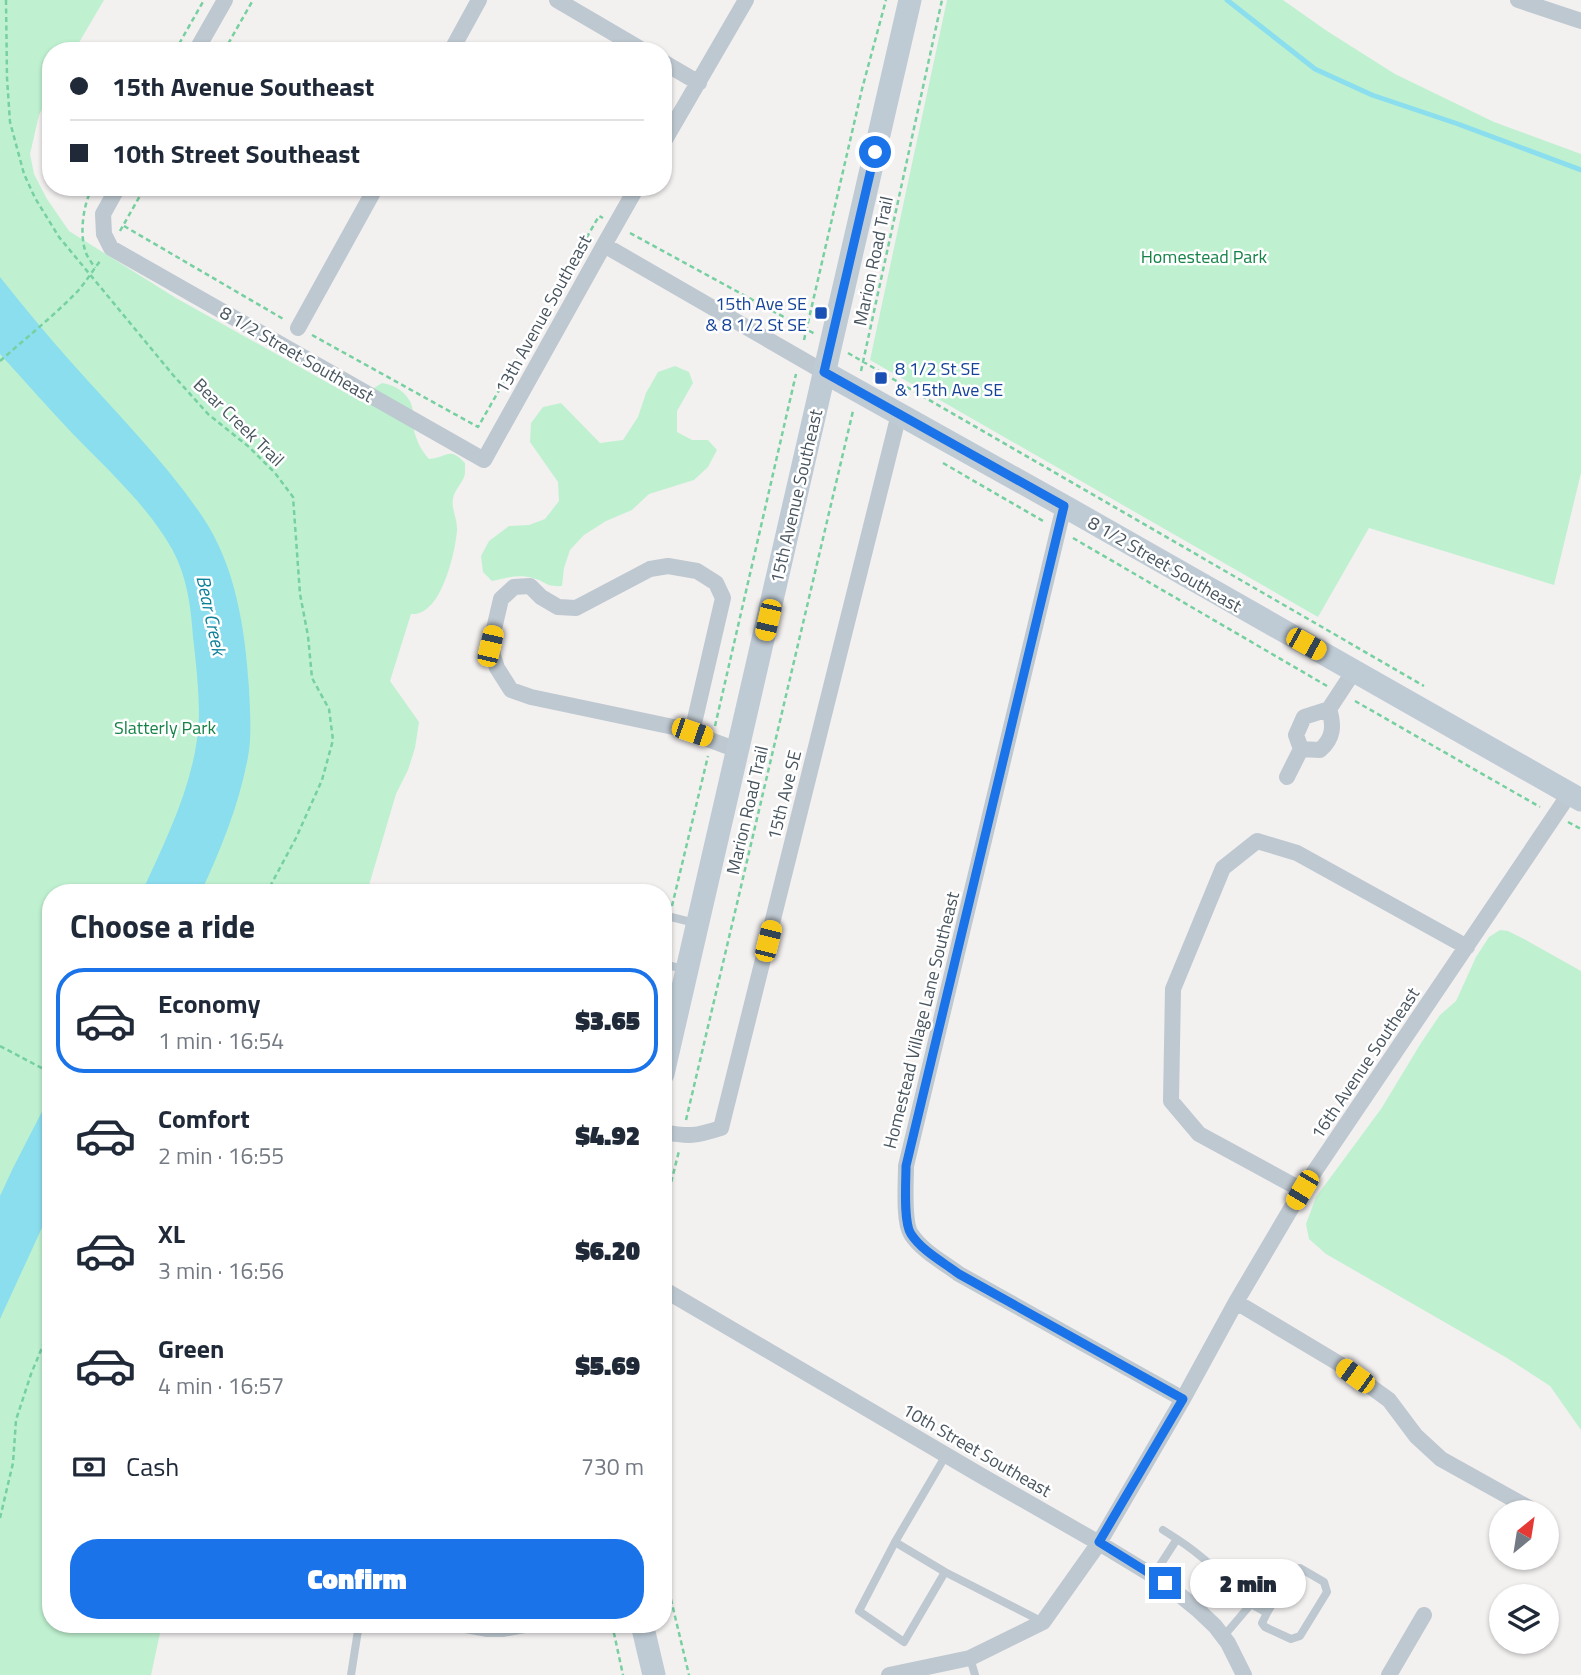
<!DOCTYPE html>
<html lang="en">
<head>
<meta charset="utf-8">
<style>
	body { margin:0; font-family:"Titillium Web",sans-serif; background:#f6f6f7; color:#1f2937; height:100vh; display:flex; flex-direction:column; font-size:26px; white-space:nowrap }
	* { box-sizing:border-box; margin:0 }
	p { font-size:23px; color:#747a83 }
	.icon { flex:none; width:38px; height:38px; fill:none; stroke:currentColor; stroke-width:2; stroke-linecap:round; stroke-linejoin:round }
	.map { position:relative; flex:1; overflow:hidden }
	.drawer { position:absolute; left:42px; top:884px; width:630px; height:749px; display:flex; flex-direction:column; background:#fff; border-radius:28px; box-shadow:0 2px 5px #0004 }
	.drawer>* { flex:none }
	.top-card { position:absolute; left:42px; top:42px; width:630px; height:154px; border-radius:28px; box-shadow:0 2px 5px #0004; display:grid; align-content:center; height:154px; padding:0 28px; background:#fff }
	.needle { width:46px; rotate:30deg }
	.fabs { position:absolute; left:1489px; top:1500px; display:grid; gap:14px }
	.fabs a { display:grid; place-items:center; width:70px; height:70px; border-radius:50%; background:#fff; box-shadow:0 2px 5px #0004; font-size:35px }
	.end { position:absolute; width:32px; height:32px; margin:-16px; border:9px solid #1a73e8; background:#fff; box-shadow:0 0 0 4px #fff }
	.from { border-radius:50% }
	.bubble { position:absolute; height:49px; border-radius:24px; background:#fff; box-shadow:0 2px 5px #0004; font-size:23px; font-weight:800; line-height:49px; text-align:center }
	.car { position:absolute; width:21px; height:42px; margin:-21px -10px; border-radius:9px; box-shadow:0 0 5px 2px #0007; background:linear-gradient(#f5c518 24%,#345 0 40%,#f5c518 0 76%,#345 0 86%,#f5c518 0) }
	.top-card b { display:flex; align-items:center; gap:24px; height:66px; font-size:26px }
	.top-card b+b { border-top:2px solid #e0e1e3 }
	.top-card i { width:18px; height:18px; background:#1f2937 }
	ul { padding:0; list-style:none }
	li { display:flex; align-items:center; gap:21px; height:105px; margin:0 14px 10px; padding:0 14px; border:4px solid transparent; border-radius:28px }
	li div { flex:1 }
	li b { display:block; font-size:26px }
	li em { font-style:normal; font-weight:800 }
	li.selected { border-color:#1a73e8 }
	li>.icon { width:63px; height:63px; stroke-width:1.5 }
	h2 { padding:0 28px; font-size:32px; line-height:84px }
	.pay { display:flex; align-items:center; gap:18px; height:77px; padding:0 28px; font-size:26px }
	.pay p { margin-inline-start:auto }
	.button { display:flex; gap:14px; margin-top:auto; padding:14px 28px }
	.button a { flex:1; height:80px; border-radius:28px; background:#1a73e8; color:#fff; font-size:28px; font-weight:800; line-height:80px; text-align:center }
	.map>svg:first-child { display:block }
</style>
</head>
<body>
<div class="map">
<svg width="1581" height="1675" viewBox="0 0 1581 1675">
	<rect width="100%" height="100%" fill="#f3f0f0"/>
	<path fill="#bff1d0" d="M0,0H104L74,51H51V92L39,115L30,154L34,174L47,199L69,231L176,298L364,403C365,394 373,388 382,383C395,385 407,392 412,406C414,415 412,425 415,434C418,444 422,451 429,459C448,457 449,446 465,463C465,464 465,473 465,474C463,483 454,490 453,499C451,509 458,520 457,531C455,553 441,617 411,614L390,681L419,722L415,748L408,770L396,794L367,892H51V1624H162L151,1675H0Z
		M947,0H1283L1327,31L1395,74L1494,122L1581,154V473L1554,585L1369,528L1318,617L870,360Z
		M675,366L689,372L693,383L677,411V432L692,440H708L717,450L708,467L694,480L649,494L632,510L606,521L584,535L570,550L564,568L562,586C545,587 547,582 533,578C518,574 507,578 492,581L483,572L481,556L489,541L509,526L529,525L545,519L559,501L558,482L530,442L531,423L543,407L561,403L600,443L623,440L638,417L646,393L658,372Z
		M1500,930L1508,931L1524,939L1581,971V1430L1550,1386L1507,1358L1326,1254L1309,1239L1306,1224L1316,1197L1381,1109L1421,1043L1440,1015L1456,1001L1476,957L1489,937Z"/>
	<path fill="#8bdeee" d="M0,277C23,306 47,335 71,362C116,413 164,460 202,516C236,566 245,629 249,688C250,711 252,735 248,757C239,805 221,849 201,892H142C167,837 197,779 199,716C199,690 196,663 193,637C191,607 187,576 172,549C147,505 107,469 72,433C47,407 24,380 0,354Z
		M51,1094V1208L0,1319V1196L13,1168Z"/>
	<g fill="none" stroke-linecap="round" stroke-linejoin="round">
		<path stroke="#8bdeee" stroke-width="5" d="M1227,0L1315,69L1372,95L1458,124L1581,170"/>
		<path stroke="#76d0a0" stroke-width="2.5" stroke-dasharray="5 3.5" stroke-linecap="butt" d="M6,0L7,78L10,122L24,174L35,198L59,237L173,375L208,414L249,447L275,473L293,497L300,594L308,636L312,678L329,709L333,740L322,780L296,838L267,892
			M175,51L204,0
			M224,51L253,0
			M93,187C83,203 79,235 86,253C88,258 92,263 95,268
			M124,226L285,320
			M120,231L145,187
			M630,233L815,334
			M312,335L478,427L599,216L603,218
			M804,340L862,89L886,0
			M848,353L1424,686
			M0,361C25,339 51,318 74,295C85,284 92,271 101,260
			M861,371L942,0
			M943,463L1043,521
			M1073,538L1327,686
			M1355,701L1540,807
			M715,726L796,374
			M1568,822L1581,829
			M672,906L708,756
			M663,944L667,930
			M0,1046L51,1073
			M686,1120L853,411
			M663,1215L679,1151
			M0,1518L13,1463L16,1420L31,1374L51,1326
			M663,1566L689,1675
			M612,1624L623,1675"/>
		<path stroke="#bec8d0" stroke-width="8" d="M663,915L695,923
			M663,964L684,969
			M1163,1530L1177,1539
			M895,1542L945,1572L1043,1622
			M945,1572L904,1642L859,1611L895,1542L946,1455
			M1153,1576L1177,1539C1205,1557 1227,1580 1251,1604L1223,1637
			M1251,1604L1267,1613L1291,1572L1300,1568L1324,1582L1327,1592L1300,1636L1291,1639L1265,1627L1262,1623L1267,1613
			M438,1624L487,1633H503L552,1624
			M970,1658L975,1675
			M351,1675L359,1624"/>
		<path stroke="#bec8d0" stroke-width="16" d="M557,0L644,51
			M1518,0L1581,21
			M196,51L225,0
			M451,51L479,0
			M663,62L699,83
			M663,143L746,0
			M118,187L103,214L104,234L111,248L484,460L604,245L637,187
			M604,245L824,372
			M298,328L376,187
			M1064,506L906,1166C906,1182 903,1222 911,1234C922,1251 943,1262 959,1274L1183,1399
			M692,732L723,598L716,583L697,571L668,566L650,569L576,608L558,607L541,597L530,586L514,587L501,599L490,646L497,668L511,690L531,697L678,728L737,750
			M1301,749L1320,750C1334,738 1334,725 1329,709
			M1287,777L1301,749L1296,735L1304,717L1329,709L1354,671
			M663,1132C690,1137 696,1136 721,1128L899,414
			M1302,1190L1199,1134L1171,1101L1173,989L1223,868L1257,841L1297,853L1467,947
			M663,1289L980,1475L1099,1543L1165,1583L1197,1609L1215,1626L1228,1643L1244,1675
			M1236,1302L1338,1363L1389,1400L1416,1436L1441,1459L1529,1508
			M889,1675L970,1658L1043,1622L1099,1543L1183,1399L1236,1302L1302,1190L1570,793
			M1389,1675L1424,1615"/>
		<path stroke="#becad4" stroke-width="23" d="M824,372L1064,506L1581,800
			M663,1074L910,0
			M642,1624L654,1675"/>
	</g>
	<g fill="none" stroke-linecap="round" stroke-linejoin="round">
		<path stroke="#1a73e8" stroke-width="9" d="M875,152L824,372L1064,506L906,1166C906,1182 903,1222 911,1234C922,1251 943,1262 959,1274L1183,1399L1099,1542L1165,1583"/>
	</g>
	<g fill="#1a4fb4" stroke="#fff" stroke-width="2.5">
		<rect x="814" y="306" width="14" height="14" rx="3.5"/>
		<rect x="874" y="371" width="14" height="14" rx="3.5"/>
	</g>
	<g text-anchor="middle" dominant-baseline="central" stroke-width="5" stroke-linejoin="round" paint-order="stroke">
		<g font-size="18" fill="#158348" stroke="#fff">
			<text x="1204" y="256">Homestead Park</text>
			<text x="165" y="727">Slatterly Park</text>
		</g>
		<g font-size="18" fill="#48555f" stroke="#fff">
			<text transform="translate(873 261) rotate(-78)">Marion Road Trail</text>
			<text transform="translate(543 314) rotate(-61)">13th Avenue Southeast</text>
			<text transform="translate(297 354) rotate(30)">8 1/2 Street Southeast</text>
			<text transform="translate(239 422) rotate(44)">Bear Creek Trail</text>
			<text transform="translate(796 496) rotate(-77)">15th Avenue Southeast</text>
			<text transform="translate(1165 564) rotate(30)">8 1/2 Street Southeast</text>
			<text transform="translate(784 795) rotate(-76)">15th Ave SE</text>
			<text transform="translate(747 810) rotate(-77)">Marion Road Trail</text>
			<text transform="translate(921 1020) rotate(-76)">Homestead Village Lane Southeast</text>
			<text transform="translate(1365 1063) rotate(-56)">16th Avenue Southeast</text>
			<text transform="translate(977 1450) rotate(30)">10th Street Southeast</text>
		</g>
		<g font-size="18" fill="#164399" stroke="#fff" text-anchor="end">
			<text x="807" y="303">15th Ave SE<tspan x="807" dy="21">&amp; 8 1/2 St SE</tspan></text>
			<text x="895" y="368" text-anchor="start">8 1/2 St SE<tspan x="895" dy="21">&amp; 15th Ave SE</tspan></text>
		</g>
		<g font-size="19" font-style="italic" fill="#0a8098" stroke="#fff">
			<text transform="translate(212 615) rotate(78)">Bear Creek</text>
		</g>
	</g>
</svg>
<div class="fabs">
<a><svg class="needle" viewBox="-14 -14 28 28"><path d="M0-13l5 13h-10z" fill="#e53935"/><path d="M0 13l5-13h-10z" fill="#747a83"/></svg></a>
<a><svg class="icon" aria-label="layers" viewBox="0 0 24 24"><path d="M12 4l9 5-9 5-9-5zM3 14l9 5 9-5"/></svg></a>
</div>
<i class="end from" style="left:875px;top:152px"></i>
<i class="end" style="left:1165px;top:1583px"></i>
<div class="bubble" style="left:1190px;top:1559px;width:116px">2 min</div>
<i class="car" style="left:768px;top:620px;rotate:193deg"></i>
<i class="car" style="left:1306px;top:644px;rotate:119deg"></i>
<i class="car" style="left:490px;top:646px;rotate:13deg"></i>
<i class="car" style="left:692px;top:732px;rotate:109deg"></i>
<i class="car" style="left:768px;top:941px;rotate:14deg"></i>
<i class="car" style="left:1302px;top:1190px;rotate:211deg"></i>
<i class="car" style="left:1355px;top:1376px;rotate:306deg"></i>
<div class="top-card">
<b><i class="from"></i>15th Avenue Southeast</b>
<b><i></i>10th Street Southeast</b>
</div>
<section class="drawer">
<h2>Choose a ride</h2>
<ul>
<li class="selected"><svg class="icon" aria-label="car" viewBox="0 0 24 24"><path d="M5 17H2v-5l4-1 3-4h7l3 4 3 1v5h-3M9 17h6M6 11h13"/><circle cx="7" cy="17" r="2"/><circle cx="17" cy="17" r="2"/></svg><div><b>Economy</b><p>1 min · 16:54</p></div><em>$3.65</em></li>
<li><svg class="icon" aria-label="car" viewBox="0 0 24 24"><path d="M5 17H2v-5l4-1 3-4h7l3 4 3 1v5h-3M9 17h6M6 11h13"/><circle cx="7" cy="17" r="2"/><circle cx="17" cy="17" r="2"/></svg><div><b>Comfort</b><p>2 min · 16:55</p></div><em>$4.92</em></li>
<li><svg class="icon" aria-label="car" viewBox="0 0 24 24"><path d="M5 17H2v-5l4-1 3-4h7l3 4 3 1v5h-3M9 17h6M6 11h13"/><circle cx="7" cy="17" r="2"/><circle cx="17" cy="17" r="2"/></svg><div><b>XL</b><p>3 min · 16:56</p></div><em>$6.20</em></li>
<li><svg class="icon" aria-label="car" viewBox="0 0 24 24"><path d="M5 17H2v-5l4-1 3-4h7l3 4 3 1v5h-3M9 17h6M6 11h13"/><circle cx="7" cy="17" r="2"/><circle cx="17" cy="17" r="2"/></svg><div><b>Green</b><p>4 min · 16:57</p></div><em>$5.69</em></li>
</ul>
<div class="pay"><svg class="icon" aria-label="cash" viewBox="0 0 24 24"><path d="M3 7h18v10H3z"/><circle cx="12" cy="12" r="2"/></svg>Cash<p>730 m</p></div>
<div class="button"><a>Confirm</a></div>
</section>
</div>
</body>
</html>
